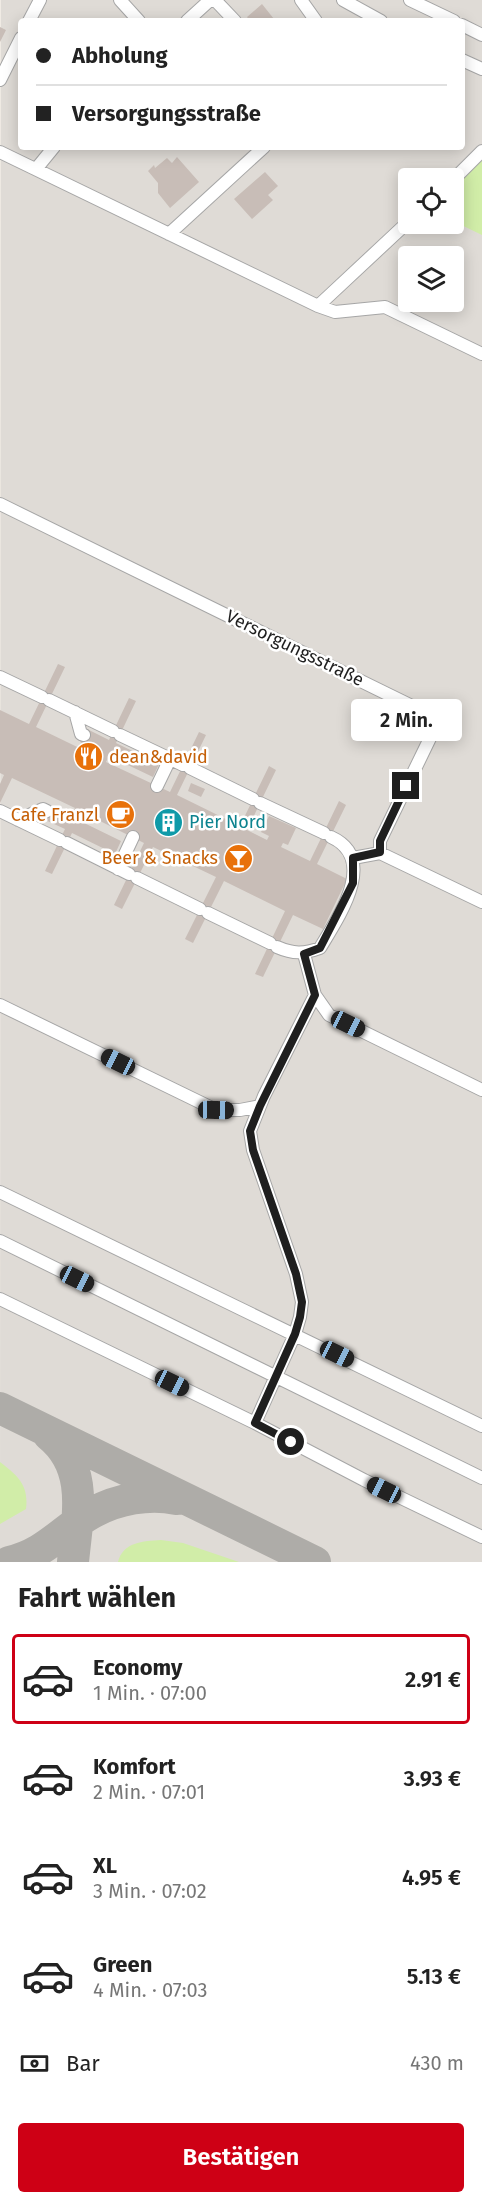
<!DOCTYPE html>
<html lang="de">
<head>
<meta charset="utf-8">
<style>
	body { margin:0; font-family:"Fira Sans",sans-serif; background:#f6f6f6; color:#222; height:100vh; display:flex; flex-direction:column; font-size:22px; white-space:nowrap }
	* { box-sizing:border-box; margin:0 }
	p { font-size:20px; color:#767676 }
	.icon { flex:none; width:33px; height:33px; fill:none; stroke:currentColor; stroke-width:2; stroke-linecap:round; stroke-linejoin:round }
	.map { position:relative; height:1562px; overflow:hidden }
	.side { display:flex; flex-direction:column; background:#fff; flex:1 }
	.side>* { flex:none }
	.banner { position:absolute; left:18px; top:18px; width:447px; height:132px; border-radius:6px; box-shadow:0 3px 15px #0003; display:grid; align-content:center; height:132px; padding:0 18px; background:#fff }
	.fabs { position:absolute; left:398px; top:168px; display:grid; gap:12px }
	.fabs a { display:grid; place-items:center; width:66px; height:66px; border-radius:6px; background:#fff; box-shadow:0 3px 15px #0003; font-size:30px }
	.end { position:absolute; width:27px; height:27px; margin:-14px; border:8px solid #1f1f1f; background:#fff; box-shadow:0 0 0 3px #fff }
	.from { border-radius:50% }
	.bubble { position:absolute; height:42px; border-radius:6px; background:#fff; box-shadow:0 3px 15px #0003; font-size:20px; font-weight:600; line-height:42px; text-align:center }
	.car { position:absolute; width:18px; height:36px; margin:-18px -9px; border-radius:8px; box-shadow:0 0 4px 2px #0007; background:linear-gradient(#222 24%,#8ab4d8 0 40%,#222 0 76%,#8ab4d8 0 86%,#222 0) }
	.banner b { display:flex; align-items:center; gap:21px; height:57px; font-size:22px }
	.banner b+b { border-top:2px solid #e0e0e0 }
	.banner i { width:15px; height:15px; background:#222 }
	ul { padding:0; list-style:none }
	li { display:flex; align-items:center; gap:18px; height:90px; margin:0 12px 9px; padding:0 6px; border:3px solid transparent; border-radius:6px }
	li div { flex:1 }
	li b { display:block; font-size:22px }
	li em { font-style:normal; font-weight:600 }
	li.on { border-color:#ce0015 }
	li>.icon { width:54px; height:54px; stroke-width:1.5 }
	h2 { padding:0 18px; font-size:27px; line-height:72px }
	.pay { display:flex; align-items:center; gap:15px; height:66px; padding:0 18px; font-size:22px }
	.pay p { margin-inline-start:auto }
	.action { display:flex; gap:12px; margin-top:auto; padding:12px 18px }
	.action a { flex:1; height:69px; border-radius:6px; background:#ce0015; color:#fff; font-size:24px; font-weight:600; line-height:69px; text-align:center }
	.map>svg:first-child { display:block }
</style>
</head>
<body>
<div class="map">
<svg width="482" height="1562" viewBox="0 0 482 1562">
	<rect width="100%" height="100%" fill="#f0ebe4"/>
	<path fill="#dfdbd6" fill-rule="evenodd" d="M1,0H482V1562H0ZM21,21H462V147H21ZM408,178H453V224H408ZM408,256H453V302H408Z"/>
	<path fill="#d1eda8" d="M482,156V235L453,221V184Z
		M0,1462C18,1476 29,1485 26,1509L0,1524Z
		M161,1540L183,1543L239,1562H118C123,1542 143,1541 161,1540Z"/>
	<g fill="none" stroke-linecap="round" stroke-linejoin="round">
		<path stroke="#aeaca8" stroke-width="32" d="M0,1408L315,1562
			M49,1435C90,1468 77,1517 73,1562
			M9,1562C47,1553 61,1530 92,1513C117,1499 149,1493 177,1499"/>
	</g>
	<path fill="#c8bdb7" d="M262,4L274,19L272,21H250L247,17Z
		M0,27L6,30L0,42Z
		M177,157L199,182L170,208L158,193V183L148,171L154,165L155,168L167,158L172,163Z
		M265,172L278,186L268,195L273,200L252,219L234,199Z
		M58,664L65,667L36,727L100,758L102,753L80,742L87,729L109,740L129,698L136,701L116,743L159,764L153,777L109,756L106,762L170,792L199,732L206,735L177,795L240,826L269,766L276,770L247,830L267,840L269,836L261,832L269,816L296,828L288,845L283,843L281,847L310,861L339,801L346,805L317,864L347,879L323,929L293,915L263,977L255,974L285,911L224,881L193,943L185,939L216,877L153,847L122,909L114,905L144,843L82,812L78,820L121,841L115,854L72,833L52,874L45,871L65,829L43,819L49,806L71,816L75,808L12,778L0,803V784L4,775L0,773V710L29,724Z
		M191,783L205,789L201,797L188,791Z"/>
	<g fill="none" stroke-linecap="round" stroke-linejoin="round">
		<defs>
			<path id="minor" d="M120,0L139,21
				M215,0L235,21
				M301,0L316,21
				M343,0L381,21
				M410,0L454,21
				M29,21L40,0
				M187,21L210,0
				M462,25L482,35
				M462,60L482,69
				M0,80L21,38
				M0,152L318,306L335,312L385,307L482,354
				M36,169L54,147
				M453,180L482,151
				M169,234L264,147
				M318,306L408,222
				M0,504L424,712L433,721V732L380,841V853L353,858
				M0,677L42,697
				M49,700L113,731
				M75,712L81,734L84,735
				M120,735L183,765
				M190,768L253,799
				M157,786L170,759
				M260,803L324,833
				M0,811L60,840
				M18,820L43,809L47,811
				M67,843L129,874
				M380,853L482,902
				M118,869L133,837
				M137,878L200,909
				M208,913L270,943
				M277,947C293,954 304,954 320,948C338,918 379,859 331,837
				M304,954L315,995L329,1015L482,1090
				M0,1005L216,1110H240L260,1106
				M0,1192C160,1271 322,1347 482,1426
				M0,1241L482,1478
				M0,1299L255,1423L295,1334L300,1317L302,1302L296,1274L253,1150L250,1131L264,1096L315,995
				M255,1423L364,1480L482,1537"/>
		</defs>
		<use href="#minor" stroke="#a6a6a6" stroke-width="14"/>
		<use href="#minor" stroke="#fff" stroke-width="12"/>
	</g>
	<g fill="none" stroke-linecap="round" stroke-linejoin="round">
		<path stroke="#1f1f1f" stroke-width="8" d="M291,1442L255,1423L295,1334L300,1317L302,1302L296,1274L253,1150L250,1131L260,1106L315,995L304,954L320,948L353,883V858L380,852V841L406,786"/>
	</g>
	<defs>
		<symbol id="restaurant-disc" viewBox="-11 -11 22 22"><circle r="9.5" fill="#e8710a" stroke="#fff"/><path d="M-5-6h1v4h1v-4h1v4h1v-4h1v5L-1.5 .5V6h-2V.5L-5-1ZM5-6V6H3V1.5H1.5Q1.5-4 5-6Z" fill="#fff"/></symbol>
		<symbol id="cafe-disc" viewBox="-11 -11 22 22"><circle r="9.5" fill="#e8710a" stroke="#fff"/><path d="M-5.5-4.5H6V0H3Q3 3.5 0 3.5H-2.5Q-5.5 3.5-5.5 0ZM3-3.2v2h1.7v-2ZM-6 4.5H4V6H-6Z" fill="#fff"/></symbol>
		<symbol id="building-disc" viewBox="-11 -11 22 22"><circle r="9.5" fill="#0f9aa8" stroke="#fff"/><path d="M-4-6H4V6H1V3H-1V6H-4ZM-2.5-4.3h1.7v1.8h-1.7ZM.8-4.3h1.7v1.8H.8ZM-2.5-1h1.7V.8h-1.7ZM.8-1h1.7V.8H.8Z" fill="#fff"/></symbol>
		<symbol id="bar-disc" viewBox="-11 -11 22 22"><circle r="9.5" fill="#e8710a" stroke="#fff"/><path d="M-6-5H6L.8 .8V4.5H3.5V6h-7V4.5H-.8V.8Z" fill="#fff"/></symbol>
	</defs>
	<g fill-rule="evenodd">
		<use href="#restaurant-disc" x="72" y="740" width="33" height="33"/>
		<use href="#cafe-disc" x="104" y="798" width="33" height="33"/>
		<use href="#building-disc" x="152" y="806" width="33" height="33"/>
		<use href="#bar-disc" x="222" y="842" width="33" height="33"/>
	</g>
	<g text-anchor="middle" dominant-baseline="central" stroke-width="5" stroke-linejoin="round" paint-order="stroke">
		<g font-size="18" fill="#1f1f1f" stroke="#fff">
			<text transform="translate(295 648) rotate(26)">Versorgungsstraße</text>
		</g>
		<g font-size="18" fill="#c56008" stroke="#fff" text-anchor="end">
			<text x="109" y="757" text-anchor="start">dean&amp;david</text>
			<text x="99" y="815">Cafe Franzl</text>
			<text x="218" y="858">Beer &amp; Snacks</text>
		</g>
		<g font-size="18" fill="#0d838f" stroke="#fff" text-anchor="start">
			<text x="189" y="822">Pier Nord</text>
		</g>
	</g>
</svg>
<div class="fabs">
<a><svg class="icon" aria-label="locate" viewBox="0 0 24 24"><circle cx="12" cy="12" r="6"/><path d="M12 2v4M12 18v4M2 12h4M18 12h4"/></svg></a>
<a><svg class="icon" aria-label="layers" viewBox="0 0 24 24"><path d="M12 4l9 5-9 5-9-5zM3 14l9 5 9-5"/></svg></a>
</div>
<i class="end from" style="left:291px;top:1442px"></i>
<i class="end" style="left:406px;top:786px"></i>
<div class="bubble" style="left:351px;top:699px;width:111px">2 Min.</div>
<i class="car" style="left:348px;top:1024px;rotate:116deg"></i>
<i class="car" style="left:118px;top:1062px;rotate:296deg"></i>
<i class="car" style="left:216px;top:1110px;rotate:91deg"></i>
<i class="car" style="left:77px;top:1279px;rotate:116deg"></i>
<i class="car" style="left:337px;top:1354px;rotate:116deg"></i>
<i class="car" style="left:172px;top:1383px;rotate:116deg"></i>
<i class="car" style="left:384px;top:1490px;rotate:296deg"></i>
<div class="banner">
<b><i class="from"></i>Abholung</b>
<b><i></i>Versorgungsstraße</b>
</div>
</div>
<section class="side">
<h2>Fahrt wählen</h2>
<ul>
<li class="on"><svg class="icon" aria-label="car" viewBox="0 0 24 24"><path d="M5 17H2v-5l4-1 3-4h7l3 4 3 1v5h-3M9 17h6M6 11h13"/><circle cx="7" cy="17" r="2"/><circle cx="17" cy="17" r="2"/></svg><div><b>Economy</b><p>1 Min. · 07:00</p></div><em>2.91 €</em></li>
<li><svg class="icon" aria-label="car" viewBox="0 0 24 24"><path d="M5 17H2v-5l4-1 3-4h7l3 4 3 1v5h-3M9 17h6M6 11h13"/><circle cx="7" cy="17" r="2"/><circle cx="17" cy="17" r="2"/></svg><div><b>Komfort</b><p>2 Min. · 07:01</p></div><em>3.93 €</em></li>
<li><svg class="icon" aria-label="car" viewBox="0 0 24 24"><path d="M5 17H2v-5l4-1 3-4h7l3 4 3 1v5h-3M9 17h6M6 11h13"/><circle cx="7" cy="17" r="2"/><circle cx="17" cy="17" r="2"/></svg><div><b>XL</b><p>3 Min. · 07:02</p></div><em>4.95 €</em></li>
<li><svg class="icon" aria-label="car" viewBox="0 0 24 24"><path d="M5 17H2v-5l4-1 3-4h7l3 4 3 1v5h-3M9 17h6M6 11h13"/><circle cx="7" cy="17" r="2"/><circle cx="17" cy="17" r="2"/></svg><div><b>Green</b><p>4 Min. · 07:03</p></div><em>5.13 €</em></li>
</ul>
<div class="pay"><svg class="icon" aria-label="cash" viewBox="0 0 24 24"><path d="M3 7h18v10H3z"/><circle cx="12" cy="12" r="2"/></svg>Bar<p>430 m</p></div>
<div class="action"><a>Bestätigen</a></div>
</section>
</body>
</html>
